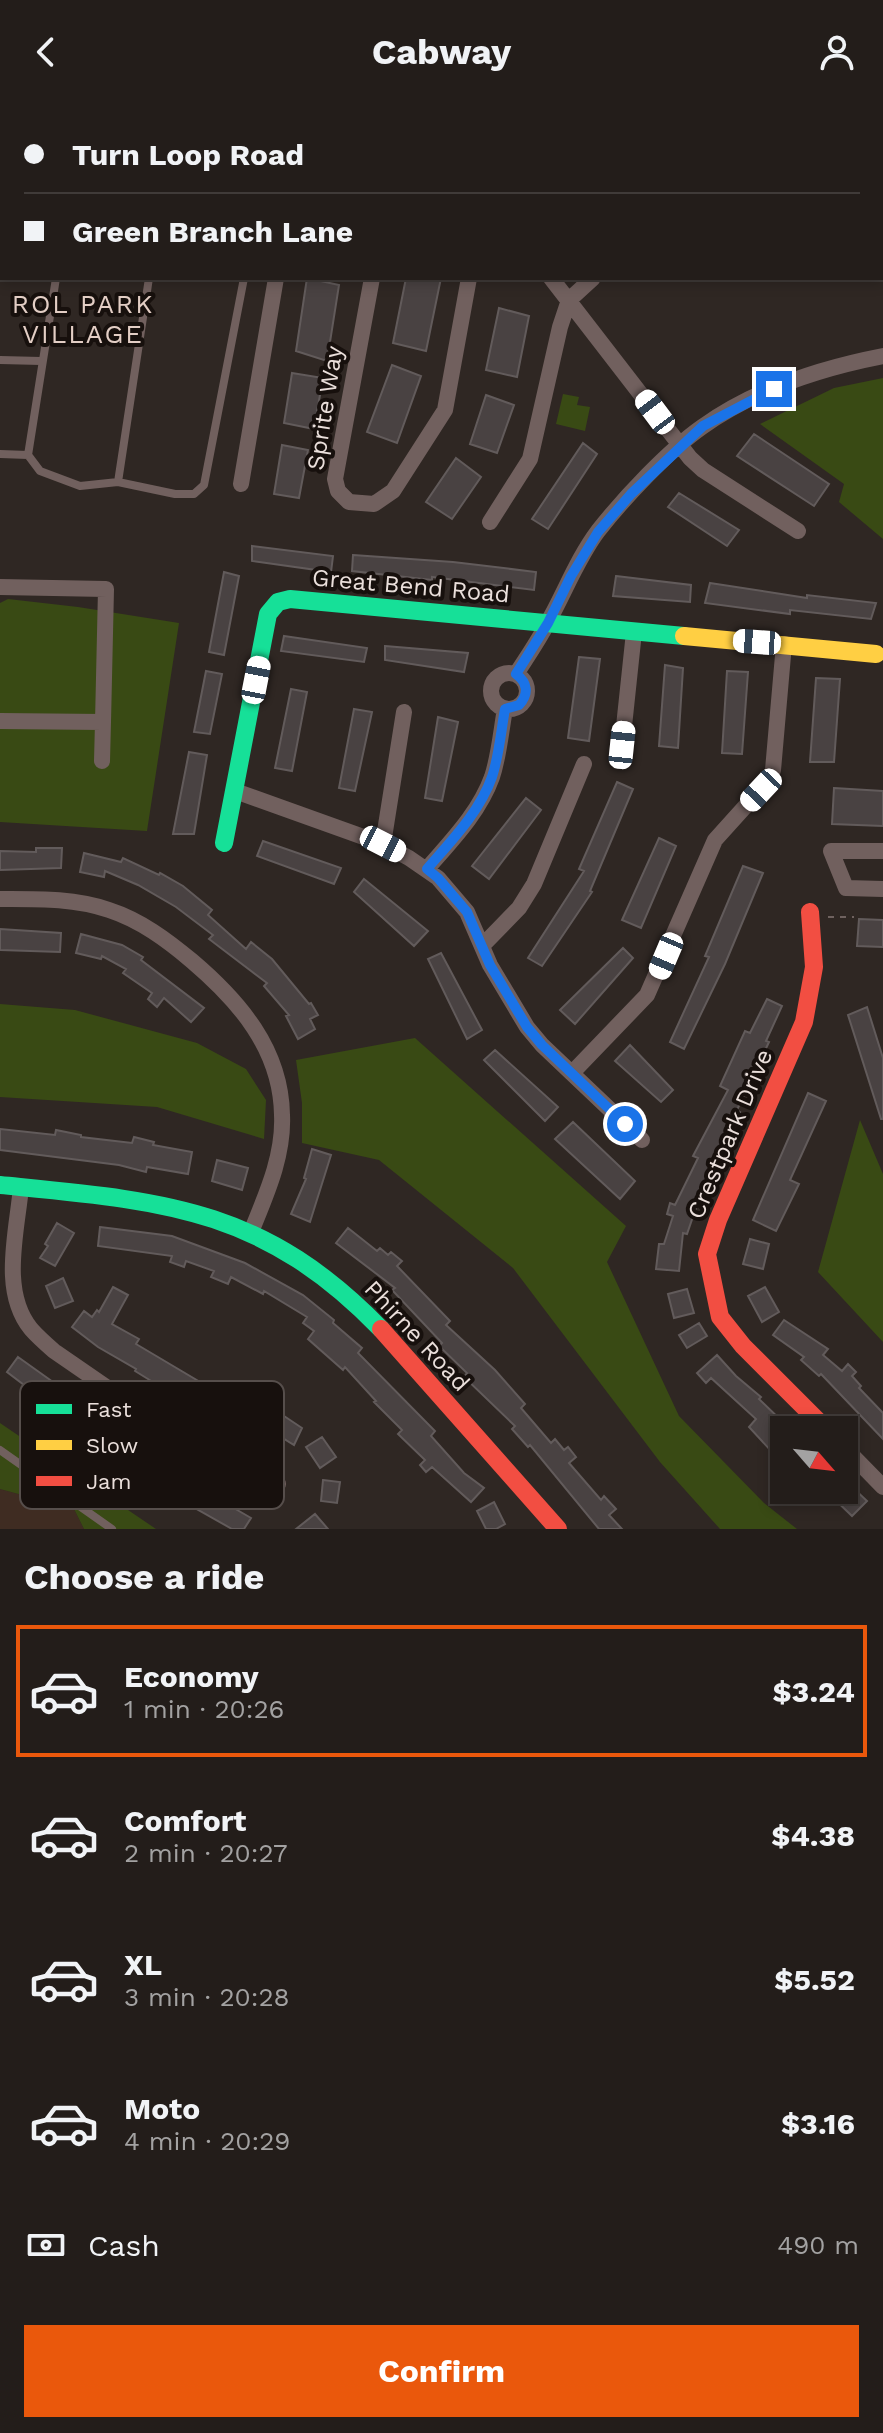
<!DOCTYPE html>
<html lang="en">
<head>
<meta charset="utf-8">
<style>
	body { margin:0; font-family:"Work Sans",sans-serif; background:#2f2a27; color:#f1f3f6; height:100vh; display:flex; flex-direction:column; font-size:30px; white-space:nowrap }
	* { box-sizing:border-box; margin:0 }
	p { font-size:26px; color:#a3a2a2 }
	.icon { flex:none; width:44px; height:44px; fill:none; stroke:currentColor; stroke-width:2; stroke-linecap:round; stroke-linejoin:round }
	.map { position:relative; height:1425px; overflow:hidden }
	.details { display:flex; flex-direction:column; background:#231d1a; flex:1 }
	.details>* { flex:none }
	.guide { position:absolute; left:0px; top:0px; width:884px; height:176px; box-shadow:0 4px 12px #0003,0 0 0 2px #403b39; display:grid; align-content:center; height:176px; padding:0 24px; background:#231d1a }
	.needle { width:52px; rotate:118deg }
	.controls { position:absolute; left:770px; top:1312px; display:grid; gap:16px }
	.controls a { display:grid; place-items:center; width:88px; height:88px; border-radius:0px; background:#231d1a; box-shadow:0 4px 12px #0003,0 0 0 2px #403b39; font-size:40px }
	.end { position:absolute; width:36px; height:36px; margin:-18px; border:10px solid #1a73e8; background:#fff; box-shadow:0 0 0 4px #fff }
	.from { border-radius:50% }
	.car { position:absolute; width:24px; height:48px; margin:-24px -12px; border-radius:10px; box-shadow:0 0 6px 2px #0007; background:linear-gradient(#fff 24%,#345 0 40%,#fff 0 76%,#345 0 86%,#fff 0) }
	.guide b { display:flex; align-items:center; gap:28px; height:76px; font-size:30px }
	.guide b+b { border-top:2px solid #403b39 }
	.guide i { width:20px; height:20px; background:#f1f3f6 }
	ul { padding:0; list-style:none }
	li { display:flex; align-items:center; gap:24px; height:132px; margin:0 16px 12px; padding:0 8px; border:4px solid transparent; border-radius:0px }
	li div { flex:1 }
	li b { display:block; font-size:30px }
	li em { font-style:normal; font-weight:700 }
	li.on { border-color:#ea580c }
	li>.icon { width:72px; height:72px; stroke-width:1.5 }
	h2 { padding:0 24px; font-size:36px; line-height:96px }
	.pay { display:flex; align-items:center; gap:20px; height:88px; padding:0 24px; font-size:30px }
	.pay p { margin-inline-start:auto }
	.cta { display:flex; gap:16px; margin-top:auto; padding:16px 24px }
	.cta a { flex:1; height:92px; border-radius:0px; background:#ea580c; color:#fff; font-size:32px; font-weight:700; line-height:92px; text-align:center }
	header { display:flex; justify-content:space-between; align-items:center; height:104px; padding:0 24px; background:#231d1a; font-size:36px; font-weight:700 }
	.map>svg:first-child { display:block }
</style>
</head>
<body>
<header><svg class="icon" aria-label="back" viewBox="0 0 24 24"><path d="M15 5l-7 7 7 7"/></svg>Cabway<svg class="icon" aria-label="person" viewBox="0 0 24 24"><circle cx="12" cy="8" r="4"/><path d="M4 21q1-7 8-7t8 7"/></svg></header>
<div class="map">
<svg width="883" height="1425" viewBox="0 0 883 1425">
	<rect width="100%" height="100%" fill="#2f2723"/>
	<path fill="#3f2c22" d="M0,1385L74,1405L84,1425H0Z"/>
	<path fill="#394a14" d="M883,274V435L839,398L844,380L760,320L834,284Z
		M563,290L579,293L577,301L590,303L585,327L556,320Z
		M8,495L78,503L179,519L147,727L0,718V499Z
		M0,900L75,906L197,939L246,965L266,996L264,1035L157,1003L0,993Z
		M415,934L626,1122L607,1158L679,1312L764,1399L797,1425H720L660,1358L513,1164L379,1056L302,1039V999L296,956Z
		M860,1016L883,1070V1238L818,1168Z
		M0,1319L156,1425H84L74,1405L0,1385Z"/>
	<path fill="#494242" stroke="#625b5b" stroke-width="2" d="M307,174L339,181L327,257L296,247Z
		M406,174H441L426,247L393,239Z
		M499,204L529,212L517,273L486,266Z
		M392,261L421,272L397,339L367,328Z
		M292,269L323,274L314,325L284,319Z
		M486,291L514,301L497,349L470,340Z
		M754,330L829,380L814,402L737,352Z
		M583,339L597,350L548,425L532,415Z
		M282,341L308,346L299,394L274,390Z
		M456,354L481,373L452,415L426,398Z
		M679,389L739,426L727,442L668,403Z
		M252,442L333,452L331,468L252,457Z
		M353,451L453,458L536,468L534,486L432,473V476L352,467Z
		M224,468L239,472L224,551L209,548Z
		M616,472L691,481L690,498L613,492Z
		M710,479L807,494V491L876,499L871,515L790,506V510L705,499Z
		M284,532L367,544L364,558L281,547Z
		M385,542L468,549L464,568L385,556Z
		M579,553L600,555L589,637L568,634Z
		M665,561L683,564L678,644L659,642Z
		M206,567L222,570L210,630L194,628Z
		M727,567L748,568L742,650L722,649Z
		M816,574L840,575L834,658H810Z
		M291,585L307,588L292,667L275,664Z
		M354,605L372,608L355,687L339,684Z
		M438,613L458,618L442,697L425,694Z
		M189,648L207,651L194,730H173Z
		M617,678L633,685L590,787L592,788L542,862L528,854L584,767L579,765Z
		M834,684L883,687V722L832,720Z
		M526,694L541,706L489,775L472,762Z
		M659,734L676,742L641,824L622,816Z
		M263,737L341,764L334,780L257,752Z
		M36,744H62L61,764L0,766V747L36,748Z
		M84,749L121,758L123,754L159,771L160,769L183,782L212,806L208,811L246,845L251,838L272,855L309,900L311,899L318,911L310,915L315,925L298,935L286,912L289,911L264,882L267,879L209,835L213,831L176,803L138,781L105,767L104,773L80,768Z
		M743,762L763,769L725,860L684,945L670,938L709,853L705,852Z
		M364,775L428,827L414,842L354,788Z
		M859,815L883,816V843L857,842Z
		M0,825L61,829L60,848L0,846Z
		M81,830L122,841L143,853L141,856L204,904L191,918L164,894L157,903L148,895L152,889L123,869L126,865L102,852L101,855L76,849Z
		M623,844L633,854L575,920L560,906Z
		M441,849L482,926L467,935L428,855Z
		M767,895L782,902L766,937L769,938L737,1006L740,1008L705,1071L710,1074L697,1101L687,1130L683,1129L679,1167L656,1165L659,1140H664L673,1112L667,1110L670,1099L675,1101L698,1054L693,1052L728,986L720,982L745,927L750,929Z
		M867,903L883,954V1015H881L848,911Z
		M630,941L673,986L661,998L615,957Z
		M495,946L558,1003L545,1017L484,956Z
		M808,989L826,997L790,1076L799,1080L776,1127L753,1116Z
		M573,1018L635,1077L620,1095L555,1035Z
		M0,1025L55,1031L56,1026L81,1031V1033L132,1039L134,1033L154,1038L153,1041L192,1048L188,1070L147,1063L146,1068L119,1061L0,1046Z
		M312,1045L331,1051L310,1118L291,1110L306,1075L304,1074Z
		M217,1056L248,1064L242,1086L212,1077Z
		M57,1119L74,1129L55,1162L40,1154L48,1142L45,1140Z
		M100,1123L172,1132L245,1159L303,1191L334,1216L333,1219L362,1244L358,1249L435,1327L431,1332L464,1369L484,1384L471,1398L432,1363L426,1368L420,1361L425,1356L398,1330L402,1326L374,1298L376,1297L345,1263L343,1266L308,1235L314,1227L303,1219L307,1213L264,1187L263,1190L231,1173L228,1180L211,1173L214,1167L186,1157L184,1163L170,1158L172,1152L98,1142Z
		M348,1124L377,1147L380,1144L388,1151L391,1148L402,1157L397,1162L450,1217L446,1221L495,1266L525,1300L521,1304L551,1339L555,1335L564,1346L568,1343L576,1353L569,1359L601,1396L604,1392L616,1405L609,1411L622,1425H599L530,1341L528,1343L512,1325L515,1322L464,1273L467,1269L439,1242L442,1239L392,1186L395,1184L336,1139Z
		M750,1135L769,1140L763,1165L743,1160Z
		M63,1174L73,1197L55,1204L46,1182Z
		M113,1183L128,1191L112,1220L139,1235L136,1240L200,1278L197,1282L239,1307L241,1304L254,1312L251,1317L259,1322L249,1340L184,1302L167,1291L169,1288L135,1267L136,1265L98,1243L72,1223L84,1207L92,1213L97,1206L99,1208Z
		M765,1183L779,1208L762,1218L748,1192Z
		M687,1185L694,1209L674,1214L668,1190Z
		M784,1216L828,1245L823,1251L842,1267L848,1260L856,1268L852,1272L861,1282L859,1284L883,1309V1335L821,1270L819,1272L801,1256L804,1253L773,1231Z
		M699,1219L707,1232L687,1244L679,1231Z
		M717,1251L736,1272L761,1293L759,1295L787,1322L784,1325V1361L749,1323L756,1315L711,1274L706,1279L697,1269Z
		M18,1253L67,1288L66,1290L126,1328L117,1342L90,1324L88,1326L54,1306L50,1312L39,1304L45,1297L7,1268Z
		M284,1312L302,1324L294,1341L273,1328Z
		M322,1333L336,1353L320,1364L306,1343Z
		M142,1339L192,1373L189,1378L251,1414L244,1425H232L186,1399L189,1396L150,1370L146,1377L126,1364Z
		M323,1376L340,1378L337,1399L321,1397Z
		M849,1380L867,1397L852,1412L825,1386H844Z
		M494,1398L505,1420L496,1425H486L477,1407Z
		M315,1410L328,1425H296Z"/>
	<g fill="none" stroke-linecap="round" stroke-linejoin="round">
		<path stroke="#6f625f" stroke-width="2" stroke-dasharray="6 6" stroke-linecap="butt" d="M828,813H854"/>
		<path stroke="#71605e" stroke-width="8" d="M0,111H2
			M0,169H2
			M56,174L28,351L40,367L80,382L118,378L175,390H194L204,381L244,174
			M0,256L41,257
			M0,350L28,351
			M118,378L149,174
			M0,1346L112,1425"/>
		<path stroke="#71605e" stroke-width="16" d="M82,2V0
			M0,43H2
			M372,174L335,375L338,387L349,398L374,400L393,387L445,306L469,174
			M551,174L690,354L703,366L798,427
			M241,380L276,174
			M490,418L530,355L560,223L569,196L593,174
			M0,483L106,485L103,618L0,617
			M491 587a18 18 0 1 1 36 0a18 18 0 1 1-36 0Z
			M516,570C527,553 539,536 548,518C565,488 577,455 598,427C624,394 668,347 702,323C754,286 821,264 883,252
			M622,641L634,528
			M102,657L103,618
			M235,687L383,740L409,754L438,774L467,808L490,861L527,923L542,941L642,1036
			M383,740L404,608
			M883,747H831L846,784L883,785
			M427,765C451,737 479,709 492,673C499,652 501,627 505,605
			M0,795C37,795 74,794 109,806C140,816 167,836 192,857C239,897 281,945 282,1011C284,1052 266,1091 251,1128
			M482,842L519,804L534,780L584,660
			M572,969L647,891L715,736L770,675L773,666L784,540
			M21,1083C17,1128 0,1187 31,1225C38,1233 46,1240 54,1247L247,1380H278
			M844,1343L883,1383"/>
		<path stroke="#16e098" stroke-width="18" d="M224,739L268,510L278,498L290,495L684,532
			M0,1081C161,1097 262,1102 381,1225"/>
		<path stroke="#ffcf43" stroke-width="18" d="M684,532L876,550"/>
		<path stroke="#f24e42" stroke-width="18" d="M810,808L814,863L804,918L718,1116L707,1150L720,1213L743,1242L827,1326
			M381,1225L558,1425"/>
	</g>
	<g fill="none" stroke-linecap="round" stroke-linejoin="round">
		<path stroke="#1a73e8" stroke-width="10" d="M625,1020L542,941L527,923L490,861L467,808L438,774L427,765C451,737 479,709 492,673C499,652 501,627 505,605L519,601C529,590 528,579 516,570L548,519L571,472L598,428L631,390L703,322L774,285"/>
	</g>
	<g text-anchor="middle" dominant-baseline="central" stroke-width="8" stroke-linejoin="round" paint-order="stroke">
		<g font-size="24" fill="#eadfdb" stroke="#17100d">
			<text transform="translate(325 304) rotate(-81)">Sprite Way</text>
			<text transform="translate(411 482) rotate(5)">Great Bend Road</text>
			<text transform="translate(730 1030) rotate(-67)">Crestpark Drive</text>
			<text transform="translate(417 1232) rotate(47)">Phirne Road</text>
		</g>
		<g font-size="26" letter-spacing="2" fill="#e3cec5" stroke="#17100d">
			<text x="83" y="200">ROL PARK<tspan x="83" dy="30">VILLAGE</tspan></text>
		</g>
	</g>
	<rect x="20" y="1277" width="264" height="128" rx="12" fill="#17100d" stroke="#564e4b" stroke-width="2"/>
	<rect x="36" y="1300" width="36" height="10" fill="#16e098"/>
	<rect x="36" y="1336" width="36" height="10" fill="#ffcf43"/>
	<rect x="36" y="1372" width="36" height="10" fill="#f24e42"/>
	<g font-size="22" fill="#eadfdb">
		<text x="86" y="1313">Fast</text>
		<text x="86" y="1349">Slow</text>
		<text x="86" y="1385">Jam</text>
	</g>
</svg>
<div class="controls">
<a><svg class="needle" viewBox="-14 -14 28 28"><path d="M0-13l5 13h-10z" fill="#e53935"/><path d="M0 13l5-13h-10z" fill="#a3a2a2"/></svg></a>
</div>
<i class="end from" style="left:625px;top:1020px"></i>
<i class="end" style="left:774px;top:285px"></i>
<i class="car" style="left:655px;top:308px;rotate:323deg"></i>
<i class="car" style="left:757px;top:538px;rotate:274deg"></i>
<i class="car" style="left:256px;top:576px;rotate:11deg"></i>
<i class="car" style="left:622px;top:641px;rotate:6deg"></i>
<i class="car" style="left:761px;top:686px;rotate:223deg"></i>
<i class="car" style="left:383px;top:740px;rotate:117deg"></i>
<i class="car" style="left:666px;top:852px;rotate:203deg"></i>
<div class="guide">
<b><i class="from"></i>Turn Loop Road</b>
<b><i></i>Green Branch Lane</b>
</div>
</div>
<section class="details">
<h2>Choose a ride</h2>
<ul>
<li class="on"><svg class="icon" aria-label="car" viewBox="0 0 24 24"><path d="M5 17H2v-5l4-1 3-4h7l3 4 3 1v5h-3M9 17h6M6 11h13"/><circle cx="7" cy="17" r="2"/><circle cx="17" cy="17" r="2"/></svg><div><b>Economy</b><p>1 min · 20:26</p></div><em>$3.24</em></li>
<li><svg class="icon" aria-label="car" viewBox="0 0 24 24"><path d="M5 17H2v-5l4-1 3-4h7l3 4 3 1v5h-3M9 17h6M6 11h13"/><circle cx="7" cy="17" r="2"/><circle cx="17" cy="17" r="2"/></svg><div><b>Comfort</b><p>2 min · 20:27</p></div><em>$4.38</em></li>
<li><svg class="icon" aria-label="car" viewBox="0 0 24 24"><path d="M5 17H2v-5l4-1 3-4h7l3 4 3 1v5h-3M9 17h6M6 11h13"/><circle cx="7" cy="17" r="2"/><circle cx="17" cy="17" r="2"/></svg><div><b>XL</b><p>3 min · 20:28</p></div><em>$5.52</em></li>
<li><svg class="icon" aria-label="car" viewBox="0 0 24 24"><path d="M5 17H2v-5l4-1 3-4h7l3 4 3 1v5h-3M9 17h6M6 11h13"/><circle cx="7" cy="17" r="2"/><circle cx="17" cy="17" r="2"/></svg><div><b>Moto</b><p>4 min · 20:29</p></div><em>$3.16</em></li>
</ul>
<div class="pay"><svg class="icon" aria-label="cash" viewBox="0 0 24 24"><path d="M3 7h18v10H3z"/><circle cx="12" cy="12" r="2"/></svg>Cash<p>490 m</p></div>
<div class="cta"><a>Confirm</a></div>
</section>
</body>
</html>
